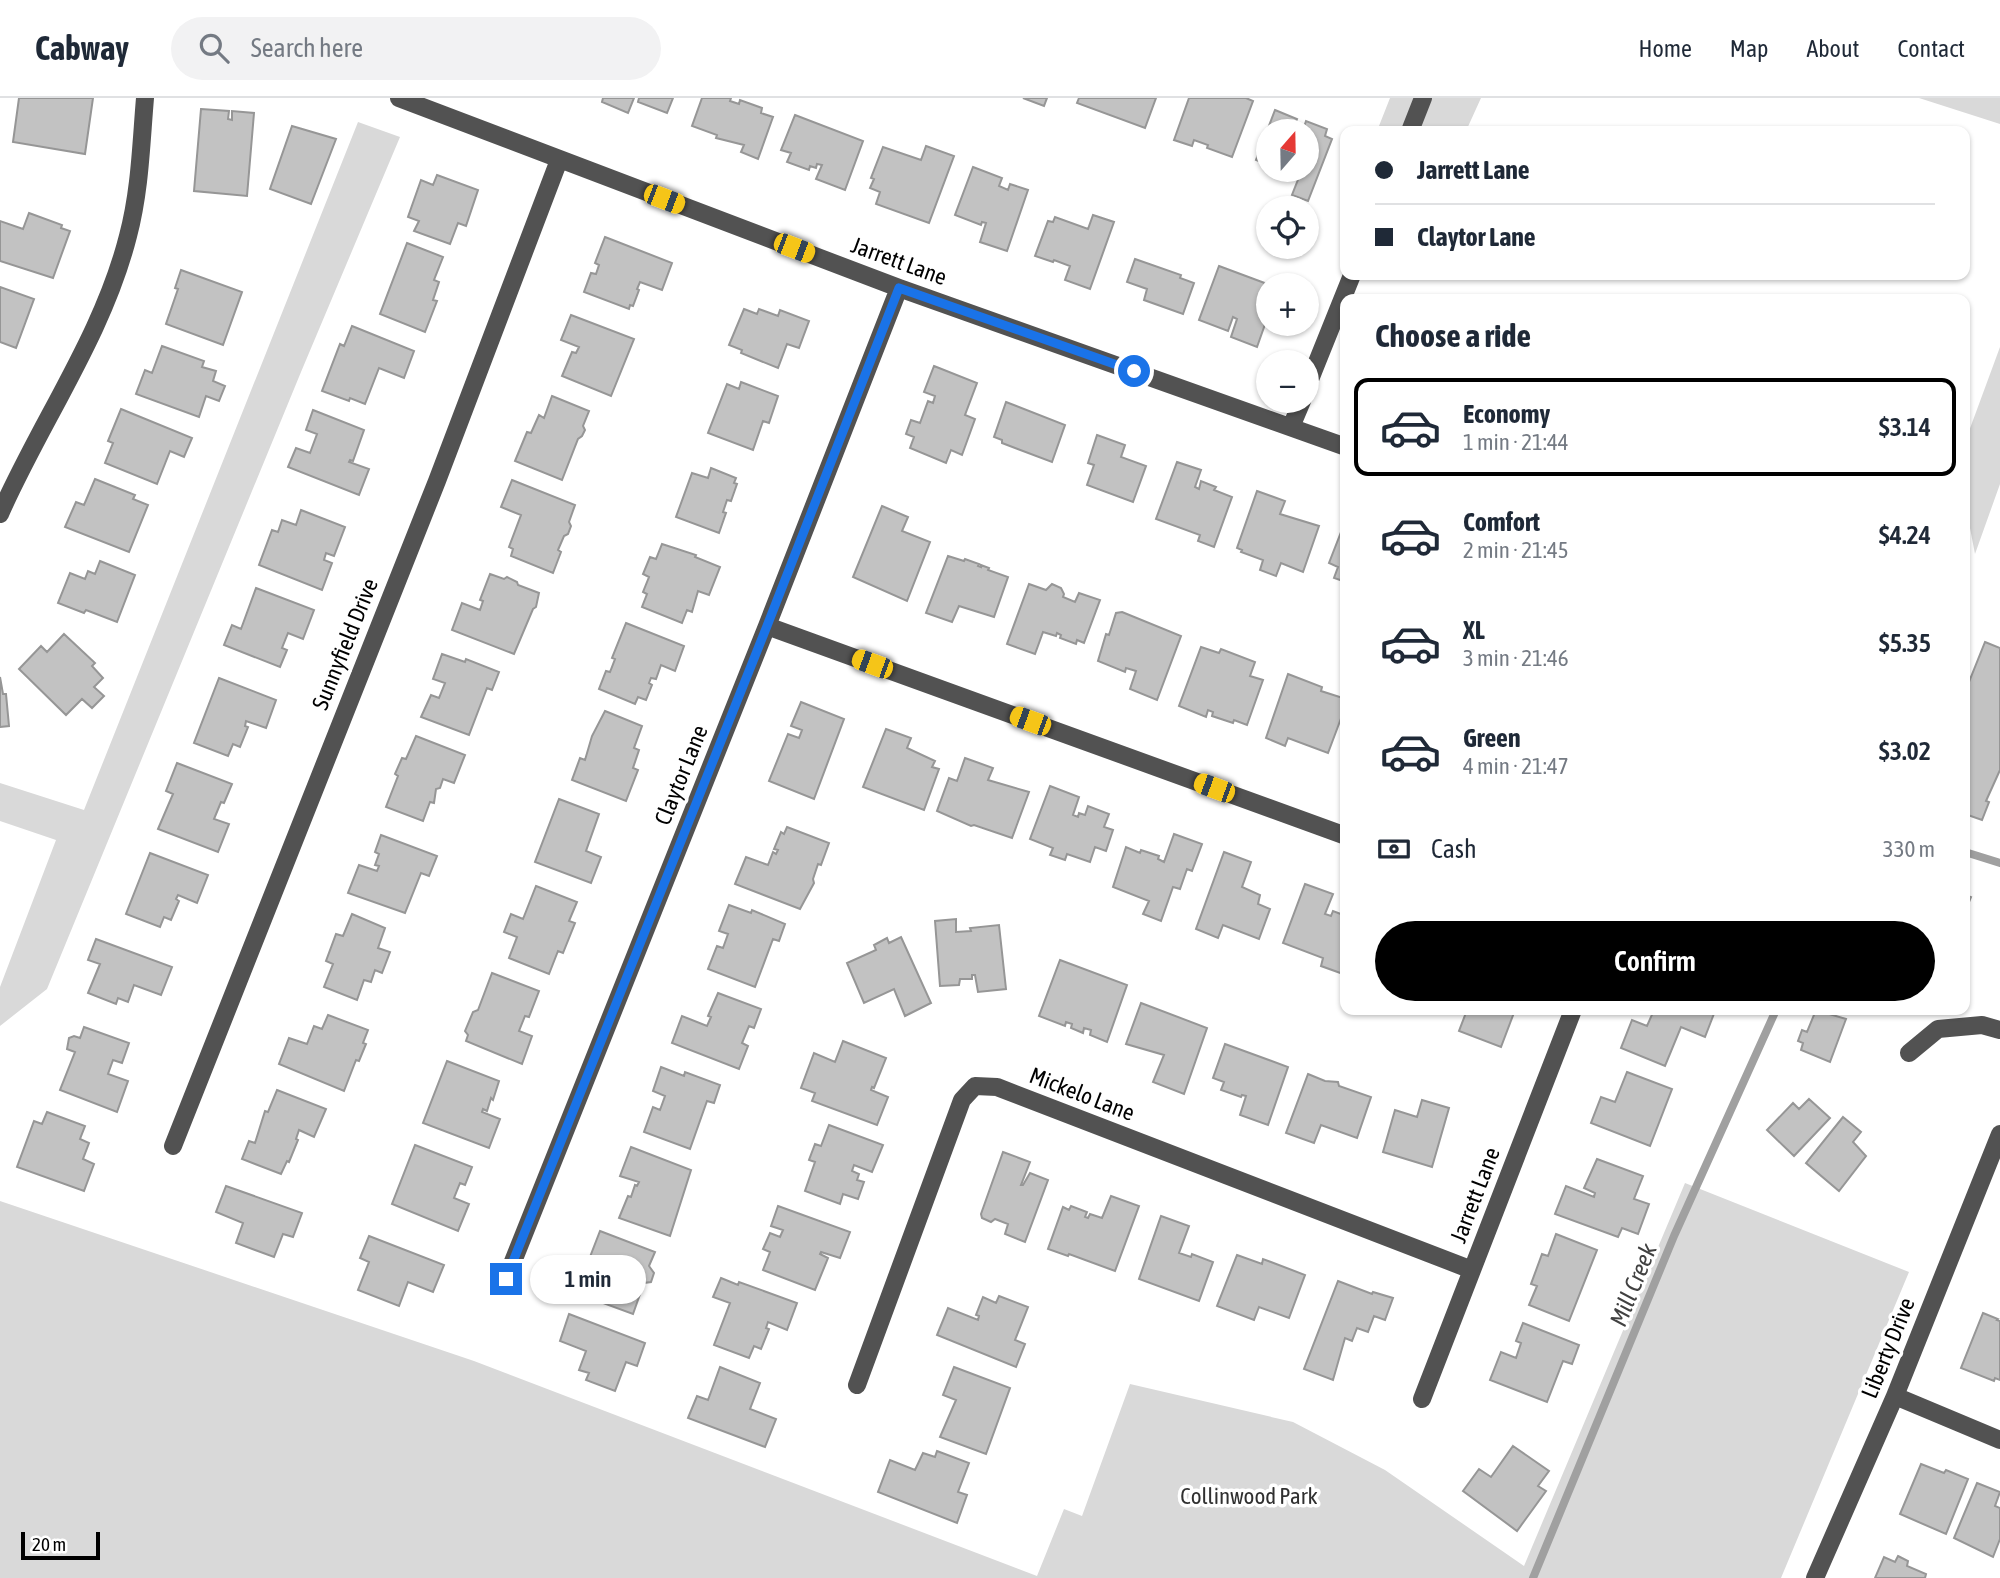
<!DOCTYPE html>
<html lang="en">
<head>
<meta charset="utf-8">
<style>
	body { margin:0; font-family:"Asap Condensed",sans-serif; background:#f2f2f3; color:#1f2937; height:100vh; display:flex; flex-direction:column; font-size:26px; white-space:nowrap }
	* { box-sizing:border-box; margin:0 }
	p { font-size:23px; color:#747a83 }
	.icon { flex:none; width:38px; height:38px; fill:none; stroke:currentColor; stroke-width:2; stroke-linecap:round; stroke-linejoin:round }
	.map { position:relative; flex:1; overflow:hidden }
	.sheet { position:absolute; left:1340px; top:196px; width:630px; height:721px; display:flex; flex-direction:column; background:#fff; border-radius:14px; box-shadow:0 2px 5px #0004 }
	.sheet>* { flex:none }
	.guide { position:absolute; left:1340px; top:28px; width:630px; height:154px; border-radius:14px; box-shadow:0 2px 5px #0004; display:grid; align-content:center; height:154px; padding:0 35px; background:#fff }
	.needle { width:46px; rotate:20deg }
	.controls { position:absolute; left:1256px; top:21px; display:grid; gap:14px }
	.controls a { display:grid; place-items:center; width:63px; height:63px; border-radius:50%; background:#fff; box-shadow:0 2px 5px #0004; font-size:35px }
	.scale { position:absolute; left:21px; bottom:18px; width:79px; box-sizing:border-box; padding-left:7px; border:4px solid #000; border-top:0; font-size:19px; line-height:24px; white-space:nowrap; color:#000; -webkit-text-stroke:5px #fff; paint-order:stroke }
	.end { position:absolute; width:32px; height:32px; margin:-16px; border:9px solid #1a73e8; background:#fff; box-shadow:0 0 0 4px #fff }
	.from { border-radius:50% }
	.bubble { position:absolute; height:49px; border-radius:24px; background:#fff; box-shadow:0 2px 5px #0004; font-size:23px; font-weight:600; line-height:49px; text-align:center }
	.car { position:absolute; width:21px; height:42px; margin:-21px -10px; border-radius:9px; box-shadow:0 0 5px 2px #0007; background:linear-gradient(#f5c518 24%,#345 0 40%,#f5c518 0 76%,#345 0 86%,#f5c518 0) }
	.guide b { display:flex; align-items:center; gap:24px; height:66px; font-size:26px }
	.guide b+b { border-top:2px solid #e0e1e3 }
	.guide i { width:18px; height:18px; background:#1f2937 }
	ul { padding:0; list-style:none }
	li { display:flex; align-items:center; gap:21px; height:98px; margin:0 14px 10px; padding:0 21px; border:4px solid transparent; border-radius:14px }
	li div { flex:1 }
	li b { display:block; font-size:26px }
	li em { font-style:normal; font-weight:600 }
	li.active { border-color:#000 }
	li>.icon { width:63px; height:63px; stroke-width:1.5 }
	h2 { padding:0 35px; font-size:32px; line-height:84px }
	.pay { display:flex; align-items:center; gap:18px; height:77px; padding:0 35px; font-size:26px }
	.pay p { margin-inline-start:auto }
	.cta { display:flex; gap:14px; margin-top:auto; padding:14px 35px }
	.cta a { flex:1; height:80px; border-radius:42px; background:#000; color:#fff; font-size:28px; font-weight:600; line-height:80px; text-align:center }
	header { display:flex; align-items:center; gap:42px; box-sizing:border-box; height:98px; padding:0 35px; background:#fff; border-bottom:2px solid #e0e1e3 }
	header strong { font-size:33px }
	nav { display:flex; gap:38px; margin-inline-start:auto; font-size:24px }
	.search { width:490px; height:63px; background:#f2f2f3; display:flex; align-items:center; gap:18px; box-sizing:border-box; padding:0 24px; border-radius:38px; color:#747a83; font-size:26px }
	.map>svg:first-child { display:block }
</style>
</head>
<body>
<header>
<strong>Cabway</strong>
<div class="search"><svg class="icon" aria-label="search" viewBox="0 0 24 24"><circle cx="10" cy="10" r="6"/><path d="M15 15l6 6"/></svg>Search here</div>
<nav><a>Home</a><a>Map</a><a>About</a><a>Contact</a></nav>
</header>
<div class="map">
<svg width="2000" height="1480" viewBox="0 0 2000 1480">
	<rect width="100%" height="100%" fill="#fff"/>
	<path fill="#d9d9d9" d="M1390,0H1481L1466,33H1377Z
		M1919,0H2000V26Z
		M358,24L400,39L301,274L47,891L0,928V889L56,742L0,723V685L84,712Z
		M2000,249V386L1975,456L1965,404V344Z
		M1685,1085L1909,1174L1781,1480H0V1103L474,1263L1037,1478L1064,1411L1082,1418L1130,1286L1293,1324L1385,1372L1524,1468Z"/>
	<g fill="none" stroke-linecap="round" stroke-linejoin="round">
		<path stroke="#a0a0a0" stroke-width="8" d="M1965,754L2000,765
			M1533,1480L1674,1138L1776,912"/>
	</g>
	<path fill="#c2c2c2" stroke="#969696" stroke-width="2" d="M19,0H93L85,56L13,44Z
		M603,0H634L628,15L602,4Z
		M639,0H673L667,15L638,4Z
		M702,0H731L730,3L739,6L740,2L762,10L761,15L773,19L758,61L741,54L744,47L716,40L717,37L692,28Z
		M1023,0H1047L1044,8Z
		M1079,0H1156L1145,30L1077,5Z
		M1189,0H1246L1253,3L1232,59L1207,50L1208,47L1194,42L1192,48L1174,42Z
		M201,11L229,13L228,21L232,22V13L254,15L247,98L194,93Z
		M1275,12L1297,21L1295,26L1304,29L1306,23L1327,31L1325,38L1332,41L1308,103L1292,97L1299,79L1280,72H1307V33H1269V67L1256,62Z
		M795,17L863,43L845,92L816,81L822,67L817,66L816,70L810,68L809,72L787,64L791,55L781,52Z
		M292,28L336,41L311,106L270,91Z
		M926,48L954,58L929,125L876,106L880,94L870,90L874,81L871,80L883,49L921,62Z
		M973,69L1002,80L999,88L1008,92L1010,86L1028,92L1007,153L980,144L986,125L982,124L981,127L955,117Z
		M437,77L478,92L466,128L458,125L450,146L414,133L419,123L408,119L421,82L433,87Z
		M29,115L62,127L61,130L70,133L53,180L0,163V123L23,131Z
		M1093,117L1114,124L1090,191L1065,182L1070,168L1054,162L1053,164L1035,158L1048,123L1053,124L1055,119L1088,131Z
		M605,139L672,165L662,192L640,184L637,191L639,192L633,208L630,207L629,211L584,194L591,175L596,176L599,167L595,165Z
		M407,145L443,159L434,182L439,184L433,202L437,203L425,234L380,216Z
		M1135,161L1181,177L1180,180L1194,185L1183,216L1144,202L1147,191L1127,184Z
		M1219,168L1270,187L1269,215L1257,249L1231,239L1237,221L1233,219L1228,233L1199,222Z
		M181,172L242,194L223,247L166,226L178,191L175,190Z
		M0,189L34,201L16,250L0,244Z
		M744,211L757,216L759,211L778,218L780,212L809,223L799,250L787,246L778,270L741,255L742,252L729,247Z
		M571,217L634,241L611,298L562,278L572,254L576,255L579,249L561,242Z
		M352,228L414,253L404,280L379,270L365,306L350,300L349,303L322,293L340,246L344,248Z
		M162,248L204,263L202,269L216,273L213,283L225,288L219,303L206,298L199,319L136,296L145,272L152,275Z
		M934,268L977,285L965,317L975,321L962,357L951,352L946,365L910,350L914,339L906,336L911,322L920,325L928,303L933,305L935,298L924,294Z
		M741,284L778,298L769,325L763,323L753,352L708,335L727,286L739,291Z
		M552,298L589,313L583,328L585,332L582,338L578,341L562,382L515,363L527,334L531,335L539,317L544,320Z
		M1006,304L1065,327L1052,364L1002,345V342L994,339Z
		M121,311L192,340L184,359L170,353L157,386L105,365L113,345L108,343Z
		M313,312L364,332L353,363L350,362L349,364L369,371L359,397L288,369L296,350L310,355L317,336L306,332Z
		M1097,337L1125,347L1121,359L1146,368L1133,404L1087,387L1094,367L1088,365Z
		M1177,364L1201,372L1195,389L1199,391L1201,383L1216,389L1214,392L1232,399L1214,449L1198,443L1200,437L1156,421Z
		M711,370L736,380L734,385L737,386L731,403L727,402L723,414L726,415L719,435L676,419L692,375L708,380Z
		M95,381L135,397L133,401L148,407L129,454L65,429L76,404L84,407Z
		M512,382L575,407L569,424L571,428L568,436L564,438L558,452L561,454L553,475L511,458L513,451L509,449L521,417L501,409Z
		M1257,393L1285,403L1280,416L1319,428L1303,474L1281,465L1276,478L1260,472L1263,462L1241,454L1242,452L1237,450Z
		M882,408L908,419L902,433L930,444L907,503L853,479Z
		M301,412L345,429L334,458L326,455L324,462L332,465L322,492L259,467L272,432L278,434L282,422L296,427Z
		M1343,429L1346,430V484L1334,480L1338,469L1329,465Z
		M662,446L696,457L695,459L720,469L709,497L698,493L692,514L687,512L682,525L642,509L647,496L643,494L649,479L643,476L650,459L656,461Z
		M948,458L964,463L965,461L979,466L978,468L981,469V467L989,470L988,472L1008,479L994,519L959,508L952,524L926,515Z
		M100,463L135,477L117,524L86,512L84,515L58,505L70,475L85,481L88,473L95,476Z
		M490,476L504,481L507,479L517,484L518,487L539,495L536,509L533,511L514,556L452,532L462,505L480,512L483,503L480,502Z
		M1029,486L1046,492L1052,486L1061,490L1064,496L1063,499L1075,504L1079,495L1100,502L1084,545L1077,542L1076,546L1060,540L1061,537L1057,535L1056,538L1043,534L1035,556L1007,546Z
		M256,490L314,512L303,541L288,535L282,550L287,552L280,569L224,547L232,527L241,531Z
		M1122,514L1181,538L1157,602L1130,591L1136,573L1126,570L1125,574L1098,563L1106,536L1109,537L1116,515Z
		M626,525L684,548L675,573L661,567L656,581L651,580L649,585L652,587L646,602L638,599L635,606L599,591L606,573L610,574L615,561L612,560Z
		M64,536L95,565L92,568L103,580L94,589L104,598L92,610L82,601L66,617L19,571L41,548L47,554Z
		M1985,544L2000,550V672L1986,703L1989,704L1982,722L1965,716V594Z
		M1201,549L1219,555L1221,551L1255,564L1250,578L1263,582L1247,627L1234,622L1233,625L1212,618L1213,614L1208,612L1206,619L1179,608Z
		M442,556L465,564L466,561L499,574L492,592L487,590L469,637L421,619L431,597L439,600L445,585L433,581Z
		M1288,576L1322,589L1321,593L1346,601V607L1328,655L1288,640L1285,648L1266,640Z
		M0,579L3,596H6L9,628L0,629Z
		M219,580L276,602L266,630L246,623L245,628L248,629L240,649L233,646L228,658L194,645Z
		M801,604L844,621L814,701L769,683L788,636L799,640L802,632L791,628Z
		M605,613L642,628L634,650L639,652L633,670L638,672L626,703L572,682L580,660L585,662L592,638Z
		M886,631L911,640L907,650L935,663L932,669L939,671L924,712L863,689Z
		M416,638L465,657L454,685L443,681L440,690L436,691L434,705L430,704L423,723L386,709L398,678L395,676L402,660L406,661Z
		M965,660L993,670L988,682L1029,694L1012,740L974,727L971,728L937,713L949,680L957,683Z
		M177,665L232,686L224,705L221,704L214,721L229,726L218,754L158,731L173,696L166,693Z
		M1050,688L1079,699L1073,717L1078,719L1079,715L1085,717L1088,708L1109,716L1104,729L1113,732L1106,753L1095,749L1090,764L1067,756L1065,762L1050,757L1053,750L1030,741Z
		M559,701L599,716L586,753L601,759L591,785L535,764Z
		M787,729L829,745L821,767L818,766L813,781L814,785L800,811L735,786L746,759L768,767L773,754L776,756L778,752L774,751L781,734L784,736Z
		M1174,736L1202,746L1192,773L1187,771L1180,791L1173,789L1161,823L1143,816L1149,803L1113,789L1126,749L1140,755L1141,752L1159,758L1158,761L1164,764Z
		M381,737L437,758L429,778L421,775L405,815L348,795L359,767L377,773L379,768L375,767L379,756L375,754Z
		M1224,754L1251,764L1242,789L1260,797L1258,806L1270,811L1259,841L1223,827L1218,840L1196,831Z
		M150,755L208,777L197,805L178,797L176,801L179,803L171,822L164,819L160,829L126,816Z
		M1305,786L1333,796L1325,816L1331,818L1333,813L1346,818V877L1321,868L1323,860L1283,845Z
		M536,788L577,804L569,823L575,825L563,855L558,853L549,876L509,860L517,839L504,834L511,816L523,821Z
		M1965,797L1971,799L1965,814Z
		M729,807L751,815L752,812L785,826L779,843L773,841L755,889L708,871L717,848L723,850L728,836L719,833Z
		M352,816L385,830L378,850L390,854L382,875L375,872L371,884L364,882L357,902L324,889L333,866L326,863L336,836L343,838Z
		M956,821V834L971,833L970,830L999,827L1006,891L978,894L975,877H972V881H960L959,887L940,888L935,823Z
		M901,839L931,905L905,918L894,891L864,905L847,865L876,852L874,847L887,840L889,845Z
		M96,841L172,869L161,897L134,887L128,904L118,900L116,906L88,895L100,866L88,862Z
		M1060,862L1127,887L1107,944L1090,937L1091,932L1084,930L1083,935L1071,930L1072,926L1066,924L1065,928L1039,918Z
		M492,875L539,893L529,919L525,918L519,933L532,938L522,966L466,943L468,937L465,933L473,914L478,912Z
		M718,895L761,911L754,930L749,928L742,945L748,948L739,971L672,945L682,918L707,928L711,919L708,918Z
		M1141,905L1207,930L1184,996L1153,984L1164,957L1126,946Z
		M1467,912H1515L1501,949L1459,933Z
		M1654,912H1713L1715,913L1705,939L1681,929L1665,968L1621,950L1632,922L1647,928Z
		M1816,912L1846,921L1830,964L1801,952L1803,945L1798,943L1802,932L1807,934Z
		M328,917L368,932L363,945L366,946L359,963L356,962L344,993L279,966L289,940L307,946L314,928L322,931Z
		M84,929L129,945L122,965L113,962L108,976L128,983L117,1014L60,992L75,954L67,951L69,940L74,938L80,940Z
		M843,943L886,960L874,990L872,989L871,992L888,999L877,1027L812,1003L815,995L801,990L814,955L835,964Z
		M1225,946L1288,969L1268,1027L1240,1017L1246,998L1242,997L1241,999L1221,992L1224,984L1213,980Z
		M447,963L499,983L493,1002L491,1000L487,1013L483,1011L482,1014L500,1021L489,1050L423,1025Z
		M661,969L684,978L685,974L720,987L714,1005L707,1003L690,1051L644,1034L653,1009L660,1012L665,998L653,993Z
		M1627,974L1672,991L1650,1048L1591,1025L1601,999L1615,1004Z
		M1308,976L1325,983L1338,984L1339,988L1371,999L1357,1040L1321,1027L1314,1045L1286,1035Z
		M277,992L326,1011L314,1039L299,1032L296,1041L298,1042L289,1064L287,1063L281,1076L242,1061L249,1043L255,1045L265,1013L268,1014Z
		M1809,1001L1830,1020L1794,1058L1767,1032L1793,1005L1799,1011Z
		M1422,1002L1449,1010L1432,1069L1383,1054L1395,1012L1417,1019Z
		M47,1014L85,1028L80,1041L89,1045L83,1061L94,1066L84,1093L17,1069L34,1023L42,1026Z
		M1843,1019L1861,1034L1853,1044L1866,1058L1839,1093L1806,1065Z
		M829,1027L883,1047L872,1074L854,1067L852,1073L859,1076L857,1082L864,1084L858,1101L843,1096L840,1106L805,1093L815,1064L809,1062L815,1046L821,1048Z
		M415,1047L472,1069L465,1087L460,1085L454,1100L469,1106L458,1133L392,1106Z
		M631,1049L691,1072L670,1138L619,1120L628,1098L631,1099L635,1087L637,1088L639,1084L620,1078Z
		M1003,1054L1030,1064L1021,1087H1023L1030,1075L1048,1082L1025,1144L1005,1136L1008,1126L995,1121L991,1124L982,1120L981,1116Z
		M1597,1061L1643,1078L1634,1101L1649,1106L1638,1136L1622,1130L1618,1139L1555,1116L1566,1088L1594,1099L1595,1095L1584,1090Z
		M226,1088L302,1115L293,1139L283,1136L274,1159L236,1145L243,1125L216,1114Z
		M1111,1098L1139,1108L1115,1173L1069,1156L1068,1158L1048,1151L1063,1109L1069,1112L1071,1108L1087,1114L1085,1119L1088,1120L1090,1116L1102,1120Z
		M778,1108L850,1134L840,1160L821,1154L820,1156L828,1160L815,1192L763,1172L770,1154L763,1151L770,1135L780,1139L783,1132L771,1128Z
		M1161,1118L1189,1128L1179,1155L1191,1159L1192,1156L1213,1164L1199,1203L1139,1181Z
		M600,1133L655,1154L649,1168L654,1175L651,1184L644,1185L633,1216L592,1201L606,1165L590,1159Z
		M1556,1136L1597,1152L1569,1223L1529,1207L1537,1188L1531,1186L1542,1156L1548,1158Z
		M369,1138L444,1167L433,1194L408,1184L399,1208L358,1192L369,1164L360,1160Z
		M1237,1157L1262,1166L1263,1161L1305,1177L1289,1220L1259,1209L1254,1222L1217,1208Z
		M721,1180L738,1187L739,1184L797,1205L787,1232L768,1224L766,1230L769,1231L761,1251L754,1248L749,1260L714,1247L730,1205L713,1199Z
		M1338,1183L1372,1196L1373,1194L1393,1200L1385,1222L1374,1218L1368,1234L1357,1230L1352,1243L1345,1240L1333,1282L1304,1271Z
		M999,1198L1028,1209L1015,1242L1025,1246L1016,1269L937,1237L948,1210L978,1222L979,1218L976,1217L983,1199L996,1205Z
		M1983,1215L1998,1221L1997,1222L2000,1223V1282L1995,1280L1994,1283L1961,1270Z
		M569,1216L645,1245L637,1268L626,1264L615,1293L586,1282L589,1275L579,1272L586,1253L560,1243Z
		M1523,1225L1579,1247L1572,1266L1563,1263L1547,1304L1490,1282L1501,1254L1516,1260L1521,1245L1516,1243Z
		M720,1269L760,1285L750,1311L776,1321L765,1349L688,1320L697,1298L708,1302Z
		M954,1269L1010,1290L986,1356L940,1339L956,1302L943,1297Z
		M1513,1348L1549,1373L1538,1388L1546,1393L1517,1433L1463,1393L1479,1371L1491,1379Z
		M937,1353L969,1365L958,1394L967,1397L957,1425L878,1394L890,1362L915,1372L923,1355L935,1359Z
		M1921,1366L1944,1375L1946,1372L1968,1381L1946,1436L1900,1416Z
		M1977,1385L2000,1394L1995,1408L2000,1410V1441L1993,1459L1954,1440Z
		M1898,1458L1908,1463L1907,1468L1926,1476L1925,1480H1875L1884,1459L1895,1464Z"/>
	<g fill="none" stroke-linecap="round" stroke-linejoin="round">
		<path stroke="#525252" stroke-width="18" d="M399,0L899,190L1346,349
			M1410,33L1423,0
			M1307,289L1352,177
			M1291,329L1302,303
			M0,416C41,323 103,237 128,138C140,93 141,47 145,0
			M767,528L1346,738
			M1909,955L1938,931L1982,927L2000,932
			M173,1048L437,383L559,62
			M506,1181L767,528L899,190
			M857,1287L962,1002L975,988L997,989L1472,1172
			M1895,1298L2000,1342
			M1422,1301L1573,912
			M1815,1480L1895,1298L2000,1036"/>
	</g>
	<g fill="none" stroke-linecap="round" stroke-linejoin="round">
		<path stroke="#1a73e8" stroke-width="9" d="M506,1181L767,528L899,190L1134,273"/>
	</g>
	<g text-anchor="middle" dominant-baseline="central" stroke-width="7" stroke-linejoin="round" paint-order="stroke">
		<g font-size="23" fill="#000" stroke="#fff">
			<text transform="translate(899 163) rotate(20)">Jarrett Lane</text>
			<text transform="translate(345 546) rotate(-68)">Sunnyfield Drive</text>
			<text transform="translate(681 677) rotate(-68)">Claytor Lane</text>
			<text transform="translate(1082 996) rotate(21)">Mickelo Lane</text>
			<text transform="translate(1475 1097) rotate(-69)">Jarrett Lane</text>
			<text transform="translate(1888 1250) rotate(-68)">Liberty Drive</text>
		</g>
		<g font-size="23" fill="#303030" stroke="#fff">
			<text x="1249" y="1398">Collinwood Park</text>
		</g>
		<g font-size="24" font-style="italic" fill="#414141" stroke="#fff">
			<text transform="translate(1633 1187) rotate(-68)">Mill Creek</text>
		</g>
	</g>
</svg>
<div class="controls">
<a><svg class="needle" viewBox="-14 -14 28 28"><path d="M0-13l5 13h-10z" fill="#e53935"/><path d="M0 13l5-13h-10z" fill="#747a83"/></svg></a>
<a><svg class="icon" aria-label="locate" viewBox="0 0 24 24"><circle cx="12" cy="12" r="6"/><path d="M12 2v4M12 18v4M2 12h4M18 12h4"/></svg></a>
<a>+</a>
<a>−</a>
</div>
<div class="scale">20 m</div>
<i class="end from" style="left:1134px;top:273px"></i>
<i class="end" style="left:506px;top:1181px"></i>
<div class="bubble" style="left:530px;top:1157px;width:116px">1 min</div>
<i class="car" style="left:664px;top:101px;rotate:111deg"></i>
<i class="car" style="left:794px;top:150px;rotate:111deg"></i>
<i class="car" style="left:872px;top:566px;rotate:290deg"></i>
<i class="car" style="left:1030px;top:623px;rotate:290deg"></i>
<i class="car" style="left:1214px;top:690px;rotate:290deg"></i>
<div class="guide">
<b><i class="from"></i>Jarrett Lane</b>
<b><i></i>Claytor Lane</b>
</div>
<section class="sheet">
<h2>Choose a ride</h2>
<ul>
<li class="active"><svg class="icon" aria-label="car" viewBox="0 0 24 24"><path d="M5 17H2v-5l4-1 3-4h7l3 4 3 1v5h-3M9 17h6M6 11h13"/><circle cx="7" cy="17" r="2"/><circle cx="17" cy="17" r="2"/></svg><div><b>Economy</b><p>1 min · 21:44</p></div><em>$3.14</em></li>
<li><svg class="icon" aria-label="car" viewBox="0 0 24 24"><path d="M5 17H2v-5l4-1 3-4h7l3 4 3 1v5h-3M9 17h6M6 11h13"/><circle cx="7" cy="17" r="2"/><circle cx="17" cy="17" r="2"/></svg><div><b>Comfort</b><p>2 min · 21:45</p></div><em>$4.24</em></li>
<li><svg class="icon" aria-label="car" viewBox="0 0 24 24"><path d="M5 17H2v-5l4-1 3-4h7l3 4 3 1v5h-3M9 17h6M6 11h13"/><circle cx="7" cy="17" r="2"/><circle cx="17" cy="17" r="2"/></svg><div><b>XL</b><p>3 min · 21:46</p></div><em>$5.35</em></li>
<li><svg class="icon" aria-label="car" viewBox="0 0 24 24"><path d="M5 17H2v-5l4-1 3-4h7l3 4 3 1v5h-3M9 17h6M6 11h13"/><circle cx="7" cy="17" r="2"/><circle cx="17" cy="17" r="2"/></svg><div><b>Green</b><p>4 min · 21:47</p></div><em>$3.02</em></li>
</ul>
<div class="pay"><svg class="icon" aria-label="cash" viewBox="0 0 24 24"><path d="M3 7h18v10H3z"/><circle cx="12" cy="12" r="2"/></svg>Cash<p>330 m</p></div>
<div class="cta"><a>Confirm</a></div>
</section>
</div>
</body>
</html>
